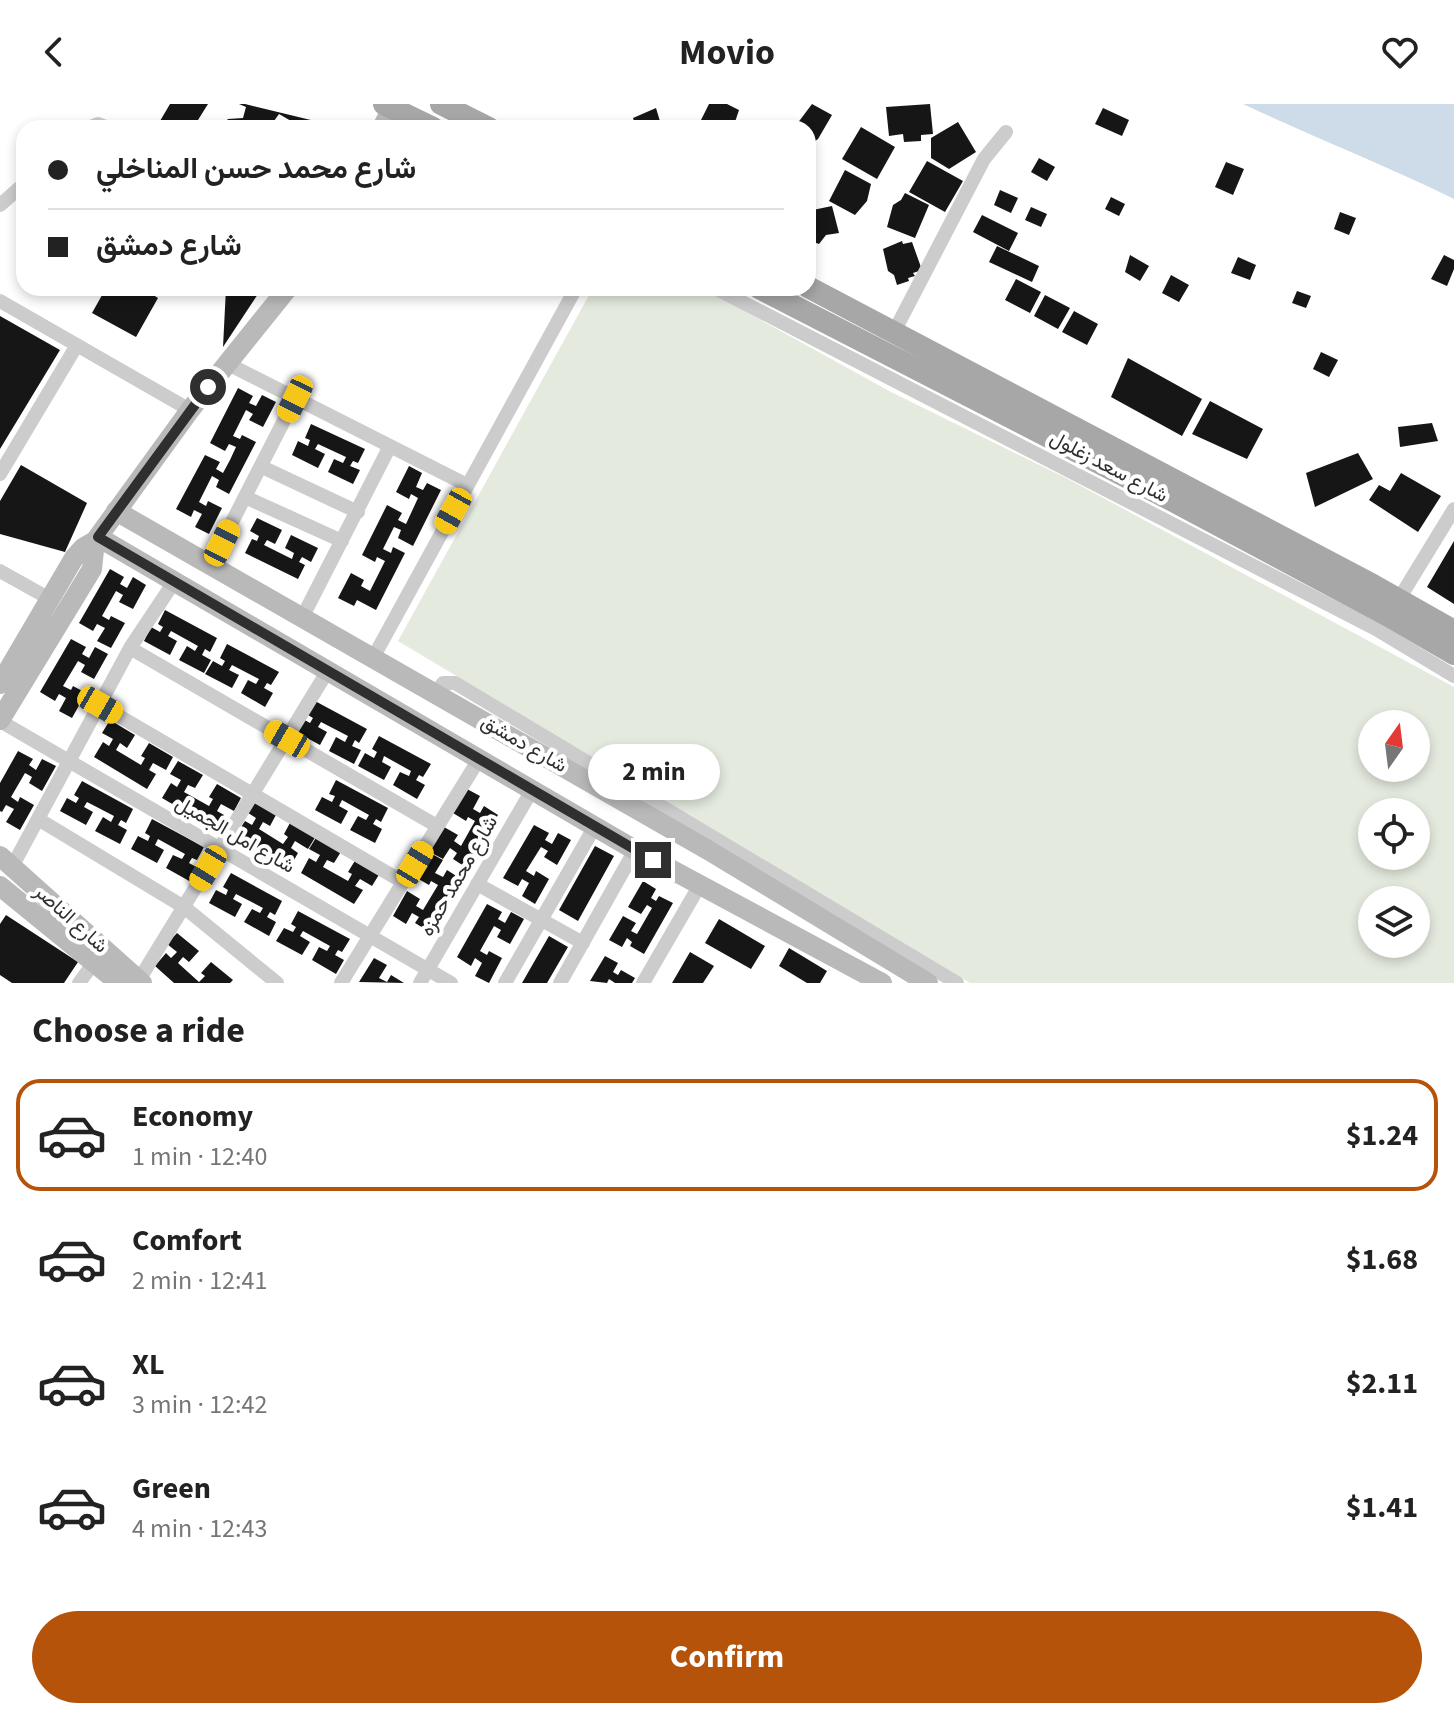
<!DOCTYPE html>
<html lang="en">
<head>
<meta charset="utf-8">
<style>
	body { margin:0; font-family:"Source Sans 3",Vazirmatn,sans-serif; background:#f2f2f2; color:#222; height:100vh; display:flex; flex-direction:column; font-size:30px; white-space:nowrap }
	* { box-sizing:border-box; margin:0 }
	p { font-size:26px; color:#767676 }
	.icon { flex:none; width:44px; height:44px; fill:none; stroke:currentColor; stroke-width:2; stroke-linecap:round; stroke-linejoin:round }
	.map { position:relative; height:879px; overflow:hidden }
	.drawer { display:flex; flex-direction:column; background:#fff; flex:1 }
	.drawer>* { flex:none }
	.top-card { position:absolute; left:16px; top:16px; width:800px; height:176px; border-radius:24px; box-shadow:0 4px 12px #0003; display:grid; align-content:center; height:176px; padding:0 32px; background:#fff }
	.needle { width:52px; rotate:14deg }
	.buttons { position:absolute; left:1358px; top:606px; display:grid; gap:16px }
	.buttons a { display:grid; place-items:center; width:72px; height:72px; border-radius:50%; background:#fff; box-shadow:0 4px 12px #0003; font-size:40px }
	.end { position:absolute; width:36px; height:36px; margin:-18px; border:10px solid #2f2f2f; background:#fff; box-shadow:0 0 0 4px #fff }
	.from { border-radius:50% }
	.bubble { position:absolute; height:56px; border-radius:28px; background:#fff; box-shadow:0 4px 12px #0003; font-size:26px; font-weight:700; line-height:56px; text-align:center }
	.car { position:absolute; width:24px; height:48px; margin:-24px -12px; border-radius:10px; box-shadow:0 0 6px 2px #0007; background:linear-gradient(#f5c518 24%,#345 0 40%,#f5c518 0 76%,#345 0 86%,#f5c518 0) }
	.top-card b { display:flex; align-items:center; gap:28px; height:76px; font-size:30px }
	.top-card b+b { border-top:2px solid #e0e0e0 }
	.top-card i { width:20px; height:20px; background:#222 }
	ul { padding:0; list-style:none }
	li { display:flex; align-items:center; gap:24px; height:112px; margin:0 16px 12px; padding:0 16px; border:4px solid transparent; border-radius:24px }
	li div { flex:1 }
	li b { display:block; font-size:30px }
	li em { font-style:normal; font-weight:700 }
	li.on { border-color:#b45309 }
	li>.icon { width:72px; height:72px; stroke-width:1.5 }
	h2 { padding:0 32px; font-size:36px; line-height:96px }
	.action { display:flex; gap:16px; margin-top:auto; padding:16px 32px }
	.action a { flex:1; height:92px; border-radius:48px; background:#b45309; color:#fff; font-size:32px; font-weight:700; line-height:92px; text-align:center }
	header { display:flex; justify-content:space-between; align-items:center; height:104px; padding:0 32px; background:#fff; font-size:36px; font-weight:700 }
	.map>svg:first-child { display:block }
</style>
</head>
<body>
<header><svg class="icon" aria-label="back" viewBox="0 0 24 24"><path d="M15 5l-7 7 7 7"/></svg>Movio<svg class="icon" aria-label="heart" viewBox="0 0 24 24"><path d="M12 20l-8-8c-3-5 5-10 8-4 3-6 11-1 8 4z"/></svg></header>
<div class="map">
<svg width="1454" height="879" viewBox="0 0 1454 879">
	<rect width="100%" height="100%" fill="#fff"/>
	<path fill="#e4eade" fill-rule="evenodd" d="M593,184H703L891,288L1068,375L1454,583V879H970L398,537ZM1372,620H1416V664H1372ZM1372,708H1416V752H1372ZM1372,796H1416V840H1372Z"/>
	<path fill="#cddce8" d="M1243,0H1454V95C1385,61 1313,33 1243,0Z"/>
	<path fill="#161616" d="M170,0H208L193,24H171L160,17Z
		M239,0H245L319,18L317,24H298V21L279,10L269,24H220L228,15L243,14L246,3Z
		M709,0H727L739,6L733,24H697Z
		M812,0L832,11L818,35L808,42V24H794Z
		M930,0L933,30L921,31V37L904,38L903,30L889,32L886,3Z
		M656,4L662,24H636L633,14Z
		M1103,4L1129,16L1122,32L1095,20Z
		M958,18L976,48L949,65L931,54V34Z
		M861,23L895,43L877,75L842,55Z
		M1039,54L1055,63L1047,77L1031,68Z
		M927,57L963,77L945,108L909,88Z
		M1226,58L1244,65L1233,91L1215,83Z
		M845,66L871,80L867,97L855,111L829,97Z
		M1000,86L1018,94L1011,109L994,101Z
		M905,89L929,101L915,134L887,123L893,101L901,96Z
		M1111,93L1125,100L1119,112L1105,105Z
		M832,102L839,129L826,131L819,140L808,136V107Z
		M1031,103L1047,110L1041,123L1025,116Z
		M1340,108L1356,114L1349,131L1334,125Z
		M982,111L1018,129L1009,147L973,128Z
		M902,137L903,140L912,138L922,166L913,169L915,172L908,174L909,177L897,181L894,171L888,167L883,145Z
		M997,142L1039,162L1032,178L989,158Z
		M1130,151L1149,162L1140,177L1125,168Z
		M1444,151L1454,156V165L1447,182L1431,175Z
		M1238,153L1256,161L1250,176L1231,169Z
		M1171,171L1189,181L1179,198L1162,189Z
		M1016,175L1041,188L1030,209L1005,196Z
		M106,184H142L158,194L136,233L92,209Z
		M226,184H262L223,243Z
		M1297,187L1311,192L1306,204L1292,199Z
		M1045,191L1070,204L1058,225L1034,212Z
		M1074,207L1098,220L1087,241L1062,228Z
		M0,212L60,246L0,345Z
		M1321,248L1338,256L1329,273L1313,265Z
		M1128,254L1202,295L1182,332L1111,293Z
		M238,284L253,292L249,299L256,302L262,291L276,298L263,323L249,316L253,310L246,306L233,332L240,335L242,331L256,338L229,390L216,383L219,376L212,372L199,398L206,402L208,397L222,404L209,430L195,423L202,410L194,406L191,413L176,405L205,351L220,358L216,365L223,369L230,356L236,343L229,340L225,347L210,339Z
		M1210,297L1263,325L1247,355L1192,330Z
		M1432,319L1438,337L1400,343L1398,323Z
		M311,320L365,345L358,359L353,357L350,362L360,366L353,380L328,368L334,355L343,359L346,353L318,340L315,345L325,350L318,364L292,351L298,337L308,342L310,336L305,334Z
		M1358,349L1373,375L1315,403L1306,369Z
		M21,361L87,399L65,448L0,430V397Z
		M409,362L422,369L416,383L423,386L427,379L441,386L413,442L398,434L401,426L394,423L383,445L391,449L393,443L405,449L376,506L357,496L354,502L338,494L351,469L364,476L361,482L370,487L385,457L377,453L375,458L362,451L387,401L402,409L398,416L406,420L418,394L411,390L409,395L396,388Z
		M1401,369L1441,392L1418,428L1369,396L1379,381L1390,387Z
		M257,414L282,426L275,440L267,436L264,441L292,455L294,449L285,444L291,431L318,444L311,458L302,453L299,458L305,461L298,475L245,449L252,435L257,437L259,432L250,427Z
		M1454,437V500L1427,483Z
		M110,465L124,473L120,480L127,484L133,473L146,481L133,505L119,498L123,491L116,487L102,512L109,516L111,512L125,519L111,544L97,537L105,524L97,520L93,527L79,519Z
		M165,506L217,534L210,548L205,545L202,551L211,556L204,569L179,556L187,542L195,547L198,542L171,527L168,532L177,537L170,551L144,537L151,523L160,528L163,523L158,520Z
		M71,535L86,543L82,550L89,554L95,543L108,550L94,575L81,568L85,561L78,557L63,582L71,586L73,582L86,589L72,614L59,607L66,594L59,590L55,597L40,588Z
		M227,540L279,568L271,581L267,579L264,584L273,589L265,603L241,589L248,576L256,580L259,575L232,561L229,566L239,571L232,584L205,570L213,557L222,562L225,557L220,554Z
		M315,597L367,625L359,639L355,636L352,642L361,646L354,660L329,647L336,633L345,638L348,632L321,618L318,623L327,628L320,641L294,627L301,614L310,619L313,614L308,611Z
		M110,616L135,631L127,644L120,639L116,646L141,661L145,654L141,652L149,639L173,653L166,666L153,659L149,666L156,670L147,685L94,653L103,638L109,642L113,635L102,629Z
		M379,632L431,660L423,673L419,671L416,676L425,681L417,695L393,681L400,668L409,672L411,667L384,652L382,658L391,663L384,676L358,662L365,649L374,654L377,648L372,645Z
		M18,647L33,655L29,661L36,666L42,655L56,662L42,687L29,679L32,673L25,669L11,693L18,698L20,693L34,701L20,726L6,718L14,705L6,701L2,708L0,707V679Z
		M178,657L203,671L195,684L188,681L184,688L209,702L213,695L209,693L217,680L241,694L234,707L221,700L217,707L224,711L215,725L162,694L171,679L177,683L181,676L170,670Z
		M336,676L388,704L381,718L376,715L373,720L382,725L375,739L350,726L358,712L366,716L369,711L342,696L339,702L348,707L341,720L315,706L322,693L332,698L335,692L329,690Z
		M82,677L133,705L126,719L121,716L118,721L127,726L120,740L95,727L103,713L111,718L114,712L87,698L84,703L93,708L86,721L60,707L67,694L76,699L79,694L74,691Z
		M467,685L480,692L473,705L480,709L484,702L498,711L467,764L453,755L457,749L450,744L443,755L430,748L444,723L458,731L454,737L461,742L475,717L468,713L466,717L453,709Z
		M253,694L277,709L270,722L263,718L259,725L283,740L288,733L284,730L291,717L316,732L308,745L295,737L291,744L298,749L290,763L236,731L245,717L252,721L256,714L245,707Z
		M152,715L204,743L197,756L192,754L189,759L198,764L191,778L166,764L173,751L182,755L185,750L158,735L155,741L164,746L157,759L131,745L138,732L148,737L150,732L145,729Z
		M534,721L549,729L545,736L552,740L558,729L571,736L557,761L544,753L548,747L541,743L526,767L534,772L536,767L549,775L535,800L522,792L529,779L522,775L518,782L503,774Z
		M317,732L342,746L334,759L327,756L323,763L348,777L352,770L348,768L356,755L380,769L372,782L360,775L355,782L363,786L354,800L301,769L309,754L316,758L320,751L309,745Z
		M595,742L614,752L578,817L559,806Z
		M430,749L443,756L435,769L443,773L447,766L461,775L430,828L415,819L419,813L412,809L406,820L393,812L407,787L420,795L416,802L423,806L438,781L431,777L429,781L415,773Z
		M231,769L282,797L275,811L270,808L267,813L276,818L269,832L244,818L252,805L260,809L263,804L236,790L233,795L242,800L235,813L209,799L216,786L226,791L228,786L223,783Z
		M643,777L656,785L651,794L656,797L659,792L673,799L644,850L630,842L632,838L627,834L622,843L609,836L623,812L636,819L631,827L637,830L652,804L647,801L641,810L628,803Z
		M487,800L502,808L498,815L505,819L511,808L524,815L510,840L497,833L501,826L494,822L480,847L487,851L489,847L502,854L489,879L475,872L482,859L475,854L471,862L457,853Z
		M298,807L350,835L342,848L338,846L335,851L344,856L336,870L312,856L319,843L327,847L330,842L303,827L300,832L310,838L302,851L276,837L284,824L293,828L296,823L291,820Z
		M6,811L78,858L64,879H12L0,871V820Z
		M719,815L765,842L751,865L705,839Z
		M177,829L199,847L189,858L183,853L178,859L199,878L205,872L201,869L211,858L233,876L230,879H174L155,862L166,849L171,854L177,848L167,840Z
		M549,832L568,843L547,879H522Z
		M789,844L827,867L820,879H807L779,862Z
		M690,848L714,862L703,879H672Z
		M605,852L618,859L613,868L618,871L621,866L635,874L632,879H615L609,875L607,879L590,877Z
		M374,854L387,861L379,874L387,878L391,871L404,879L359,878Z"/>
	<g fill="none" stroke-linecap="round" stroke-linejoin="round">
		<path stroke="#ccc" stroke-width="14" d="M88,24L98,20L109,24
			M0,101L24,80
			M715,184L1376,525L1454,572
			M0,197L190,306
			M894,228L984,55L1006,28
			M226,259L467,381
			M262,363L358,408
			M0,370L77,241
			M245,393L342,437
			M210,461L295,295
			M0,467L50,495
			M1399,495L1454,405
			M302,514L390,342
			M130,544L437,722
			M373,554L576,184
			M435,590L443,579H455L957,879
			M100,601L403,778
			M0,617L451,879
			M38,715L184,803L277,879
			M12,763L130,544L174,478
			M477,780L583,839
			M139,876L327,568
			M79,879L95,857
			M341,879L479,655
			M420,879L532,686
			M505,879L595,722
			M560,879L635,746
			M643,879L694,791"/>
		<path stroke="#b9b9b9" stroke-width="20" d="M382,24L392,4
			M116,407L708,746L928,879
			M98,433L635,746L882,879
			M0,580L74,454L83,444L95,437L190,306L288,184
			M0,616L92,465L95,437
			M0,752L142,879
			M0,782L119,879"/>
		<path stroke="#a7a7a7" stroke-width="22" d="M384,0L433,24
			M441,0L489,24
			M808,183L1373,481L1454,527
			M759,184L1173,397L1385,510L1454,550"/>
	</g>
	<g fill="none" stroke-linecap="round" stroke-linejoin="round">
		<path stroke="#2f2f2f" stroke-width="10" d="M208,283L98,433L653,756"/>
	</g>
	<g text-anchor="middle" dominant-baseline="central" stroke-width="8" stroke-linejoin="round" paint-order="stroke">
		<g font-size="20" fill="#2f2f2f" stroke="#fff">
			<text transform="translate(1109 363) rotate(28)">شارع سعد زغلول</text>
			<text transform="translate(524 640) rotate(30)">شارع دمشق</text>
			<text transform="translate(235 731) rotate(30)">شارع امل الجميل</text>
			<text transform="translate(459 772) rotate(-60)">شارع محمد حمزه</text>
			<text transform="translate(71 815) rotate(42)">شارع الناصر</text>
		</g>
	</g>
</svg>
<div class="buttons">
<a><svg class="needle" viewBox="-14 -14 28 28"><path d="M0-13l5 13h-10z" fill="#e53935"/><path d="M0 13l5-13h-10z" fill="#767676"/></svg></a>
<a><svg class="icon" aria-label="locate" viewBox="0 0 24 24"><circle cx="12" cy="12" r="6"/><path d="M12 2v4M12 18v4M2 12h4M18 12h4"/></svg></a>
<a><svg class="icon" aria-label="layers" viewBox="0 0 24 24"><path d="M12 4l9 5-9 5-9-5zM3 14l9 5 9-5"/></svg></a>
</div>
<i class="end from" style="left:208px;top:283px"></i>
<i class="end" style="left:653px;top:756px"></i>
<div class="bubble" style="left:588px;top:640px;width:132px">2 min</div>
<i class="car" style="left:295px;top:295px;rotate:206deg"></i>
<i class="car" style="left:453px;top:407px;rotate:209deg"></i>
<i class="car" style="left:222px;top:439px;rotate:27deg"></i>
<i class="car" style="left:100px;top:601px;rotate:120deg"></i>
<i class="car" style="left:287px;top:635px;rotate:300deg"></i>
<i class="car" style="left:415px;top:760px;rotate:31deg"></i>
<i class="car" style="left:208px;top:764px;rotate:211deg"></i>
<div class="top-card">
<b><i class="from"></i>شارع محمد حسن المناخلي</b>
<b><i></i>شارع دمشق</b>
</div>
</div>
<section class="drawer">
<h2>Choose a ride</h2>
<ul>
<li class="on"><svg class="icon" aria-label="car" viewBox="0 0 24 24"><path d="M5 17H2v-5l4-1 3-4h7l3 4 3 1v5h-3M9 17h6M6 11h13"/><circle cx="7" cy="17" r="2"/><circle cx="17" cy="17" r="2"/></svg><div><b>Economy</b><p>1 min · 12:40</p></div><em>$1.24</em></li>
<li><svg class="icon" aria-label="car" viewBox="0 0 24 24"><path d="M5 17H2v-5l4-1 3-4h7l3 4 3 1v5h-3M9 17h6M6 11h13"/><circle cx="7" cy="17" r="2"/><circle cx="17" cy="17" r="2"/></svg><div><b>Comfort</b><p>2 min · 12:41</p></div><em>$1.68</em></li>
<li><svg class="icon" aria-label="car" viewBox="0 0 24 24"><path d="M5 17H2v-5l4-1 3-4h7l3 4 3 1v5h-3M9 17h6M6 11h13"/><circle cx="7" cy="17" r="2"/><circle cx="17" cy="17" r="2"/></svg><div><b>XL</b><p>3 min · 12:42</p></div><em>$2.11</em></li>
<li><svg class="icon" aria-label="car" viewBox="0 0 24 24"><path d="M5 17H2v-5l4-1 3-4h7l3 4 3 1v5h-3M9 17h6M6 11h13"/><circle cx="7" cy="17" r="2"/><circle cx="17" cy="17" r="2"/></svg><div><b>Green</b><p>4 min · 12:43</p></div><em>$1.41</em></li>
</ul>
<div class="action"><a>Confirm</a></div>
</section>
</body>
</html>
